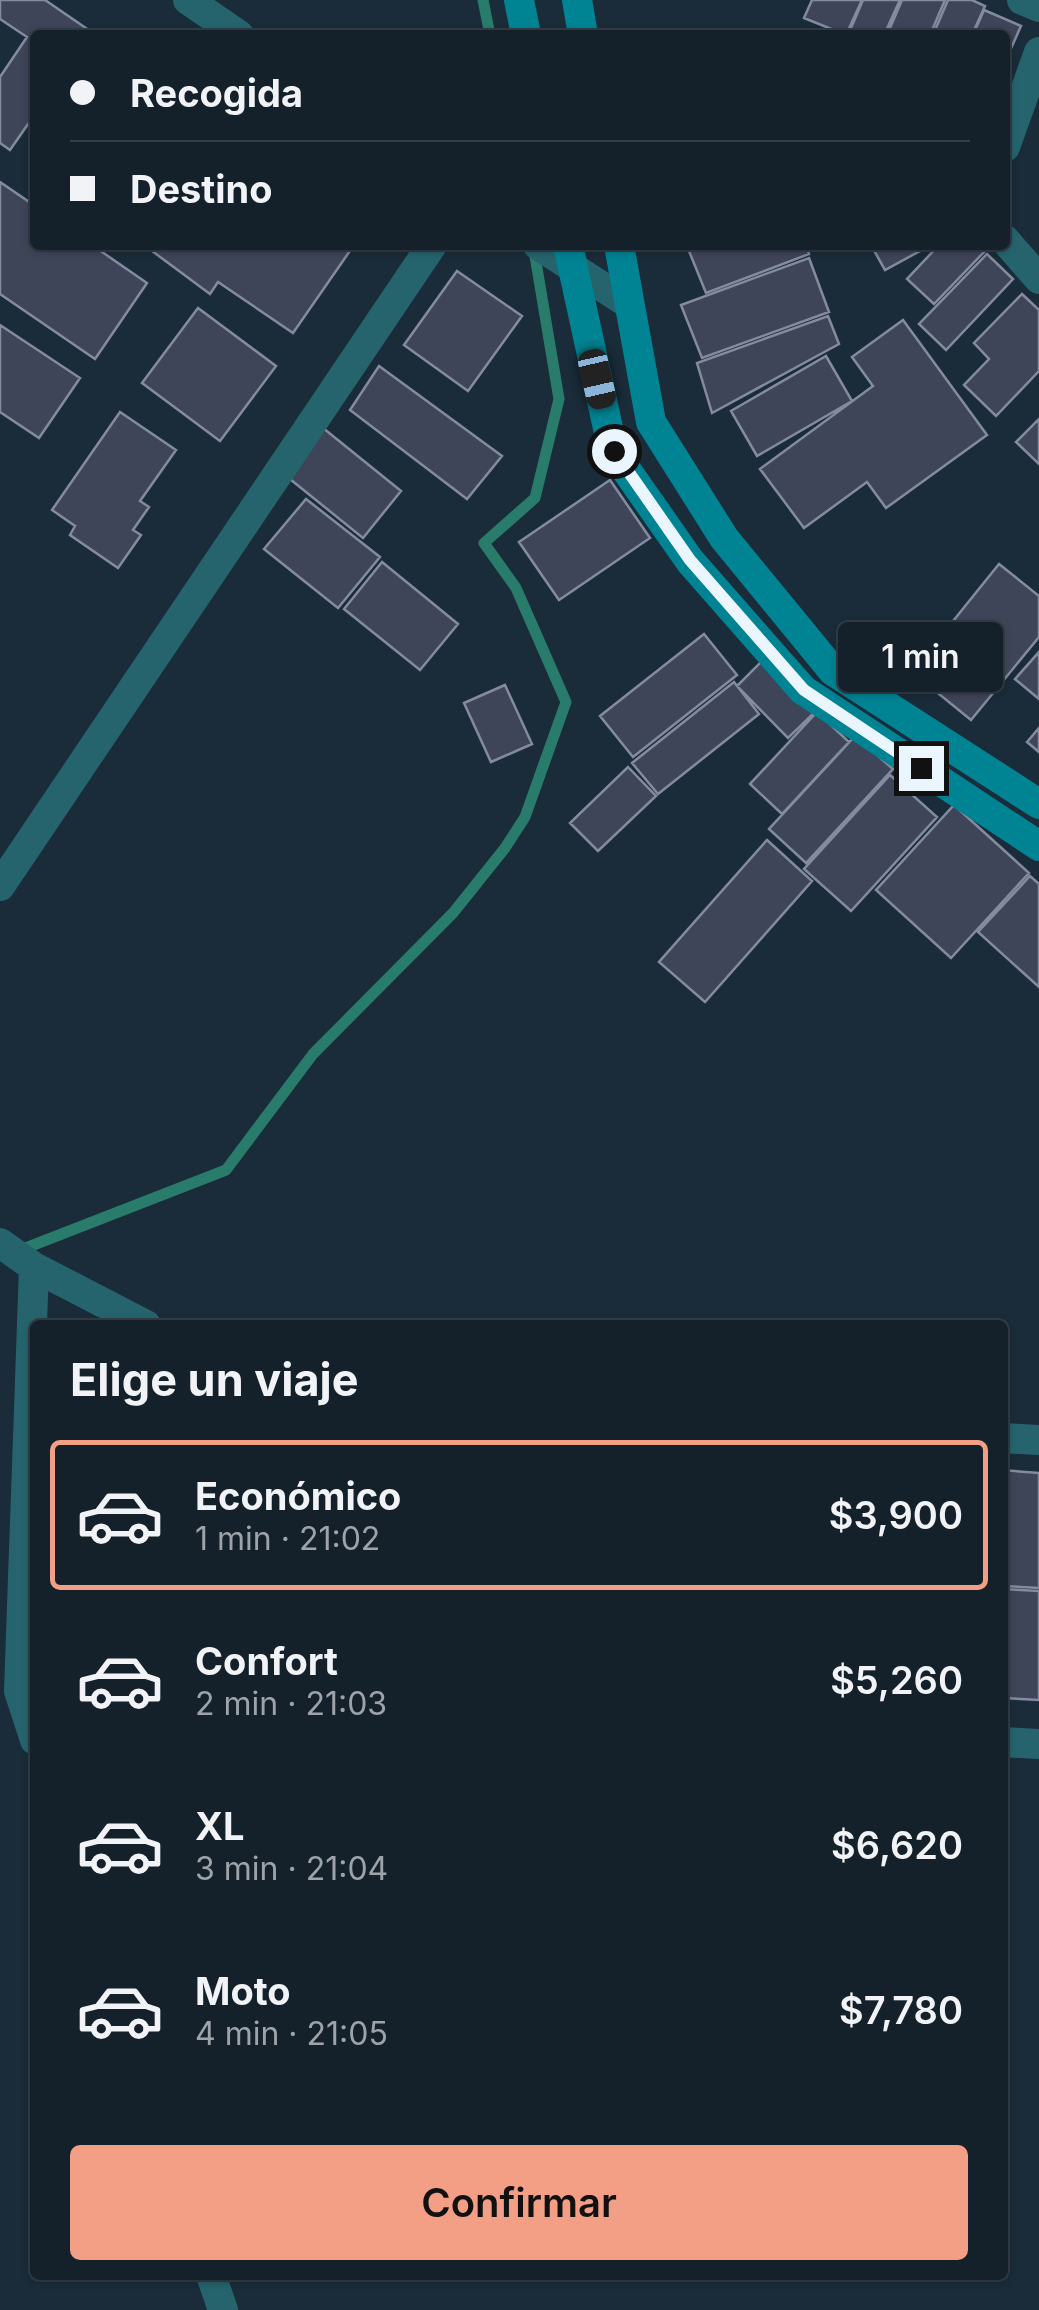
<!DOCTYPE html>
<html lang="es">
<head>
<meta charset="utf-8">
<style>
	body { margin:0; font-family:Inter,sans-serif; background:#212e37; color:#f1f3f6; height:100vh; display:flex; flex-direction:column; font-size:38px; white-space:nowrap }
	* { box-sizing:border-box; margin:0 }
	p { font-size:32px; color:#9da3a9 }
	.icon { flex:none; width:55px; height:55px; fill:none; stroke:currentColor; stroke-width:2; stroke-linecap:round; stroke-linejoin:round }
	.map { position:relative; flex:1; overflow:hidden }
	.drawer { position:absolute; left:30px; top:1320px; width:978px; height:960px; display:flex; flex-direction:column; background:#14212b; border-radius:10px; box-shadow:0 2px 8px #0004,0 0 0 2px #333e47 }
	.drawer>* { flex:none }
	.banner { position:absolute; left:30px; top:30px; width:980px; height:220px; border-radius:10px; box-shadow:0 2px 8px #0004,0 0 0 2px #333e47; display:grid; align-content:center; height:220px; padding:0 40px; background:#14212b }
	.end { position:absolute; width:45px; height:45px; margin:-22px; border:12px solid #eaf5fe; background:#111; box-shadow:0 0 0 5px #111 }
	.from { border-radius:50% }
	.bubble { position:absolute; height:70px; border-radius:10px; background:#14212b; box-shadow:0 2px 8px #0004,0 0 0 2px #333e47; font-size:32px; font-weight:600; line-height:70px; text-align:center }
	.car { position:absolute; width:30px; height:60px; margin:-30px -15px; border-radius:12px; box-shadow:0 0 8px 2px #0007; background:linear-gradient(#222 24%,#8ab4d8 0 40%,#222 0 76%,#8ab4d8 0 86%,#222 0) }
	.banner b { display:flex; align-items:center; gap:35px; height:95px; font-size:38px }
	.banner b+b { border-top:2px solid #333e47 }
	.banner i { width:25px; height:25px; background:#f1f3f6 }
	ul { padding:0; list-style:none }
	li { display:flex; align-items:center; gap:30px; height:150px; margin:0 20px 15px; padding:0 20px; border:5px solid transparent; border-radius:10px }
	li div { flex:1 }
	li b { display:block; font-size:38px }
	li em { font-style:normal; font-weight:600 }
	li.active { border-color:#f39f85 }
	li>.icon { width:90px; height:90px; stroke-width:1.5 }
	h2 { padding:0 40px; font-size:45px; line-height:120px }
	.cta { display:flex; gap:20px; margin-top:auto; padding:20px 40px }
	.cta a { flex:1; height:115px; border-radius:10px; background:#f39f85; color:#111; font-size:40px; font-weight:600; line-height:115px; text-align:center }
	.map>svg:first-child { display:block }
</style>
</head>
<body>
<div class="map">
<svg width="1039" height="2310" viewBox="0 0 1039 2310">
	<rect width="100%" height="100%" fill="#1a2c39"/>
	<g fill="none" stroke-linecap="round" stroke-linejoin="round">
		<path stroke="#297b6b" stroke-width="11" d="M483,0L490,35
			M18,1251L226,1170L313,1054L453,913L505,848L525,817L566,702L516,588L484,543L535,498L559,399L535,256"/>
	</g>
	<path fill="#3f4558" stroke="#848ba0" stroke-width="2.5" d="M0,0H45L96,35H35V114L10,150L0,143V77L27,37L0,19Z
		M812,0H862L846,35L804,18Z
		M863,0H900L884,35H848Z
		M902,0H945L930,35H887Z
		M948,0H972L985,6L972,35H933Z
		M984,10L1021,26L1005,62V35H973Z
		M0,182L35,206V245H92L147,283L95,359L0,294Z
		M144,245H354L293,333L218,282L210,294Z
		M705,245H806L809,254L706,293L689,251Z
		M871,245H931L885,270Z
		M939,245H981L986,250L934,304L907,279Z
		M987,254L1013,279L946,350L919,324Z
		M809,258L829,312L702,358L681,305Z
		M457,271L522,316L468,391L404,345Z
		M1022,294L1039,310V371L996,416L964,385L989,359L974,343Z
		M198,308L276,366L220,441L142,383Z
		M828,316L839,344L712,413L697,363Z
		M903,320L987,435L886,508L867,482L804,528L760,469L873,386L852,357Z
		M0,325L80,378L39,438L0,412Z
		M826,356L852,401L757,456L731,411Z
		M379,366L502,456L467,499L350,410Z
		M120,412L176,450L140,501L149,507L133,530L141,535L118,568L70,535L75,526L52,510Z
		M1039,419V464L1016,442Z
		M323,428L401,491L363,538L285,475Z
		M610,480L650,538L559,600L519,542Z
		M306,499L380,557L338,608L264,549Z
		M382,562L458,624L420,670L344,609Z
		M999,564L1039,596V637L971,720L912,672Z
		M704,634L737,675L633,757L600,716Z
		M1039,652V699L1015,679Z
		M764,659L815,712L788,738L737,686Z
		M734,682L759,714L658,794L632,763Z
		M505,685L532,744L491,762L464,703Z
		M817,712L849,742L782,814L750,784Z
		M1039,728V752L1027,742Z
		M855,736L893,769L806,863L769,829Z
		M628,767L656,796L598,851L570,823Z
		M890,775L937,817L851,911L804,869Z
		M954,805L1029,873L951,958L876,890Z
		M767,840L812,881L705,1002L659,962Z
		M1030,876L1039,884V987L978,932Z
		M1002,1470L1039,1473V1588L1002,1586Z
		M1002,1589L1039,1591V1700L1002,1698Z"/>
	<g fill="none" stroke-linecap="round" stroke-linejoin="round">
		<path stroke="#26646d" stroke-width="30" d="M188,0L239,35
			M1022,0L1039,7
			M1005,147L1039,52
			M1005,240L1039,279
			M538,245L629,304
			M0,886L432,245
			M0,1243L34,1267L146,1325
			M34,1267L19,1691L35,1740
			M1002,1438L1039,1440
			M1002,1742L1039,1744
			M211,2275L223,2310"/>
		<path stroke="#008393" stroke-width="30" d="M519,0L526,35
			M577,0L583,35
			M568,245L613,451L690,561L803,690L1039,846
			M619,245L651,422L724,538L833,671L1039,804"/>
	</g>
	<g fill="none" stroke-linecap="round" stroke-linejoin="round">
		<path stroke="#eaf5fe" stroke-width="12" d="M614,451L690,560L804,690L921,768"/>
	</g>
</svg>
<i class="end from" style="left:614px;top:451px"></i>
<i class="end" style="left:921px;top:768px"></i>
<div class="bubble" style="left:838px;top:622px;width:165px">1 min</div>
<i class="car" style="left:597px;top:379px;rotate:167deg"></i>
<div class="banner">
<b><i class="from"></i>Recogida</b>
<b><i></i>Destino</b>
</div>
<section class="drawer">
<h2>Elige un viaje</h2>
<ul>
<li class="active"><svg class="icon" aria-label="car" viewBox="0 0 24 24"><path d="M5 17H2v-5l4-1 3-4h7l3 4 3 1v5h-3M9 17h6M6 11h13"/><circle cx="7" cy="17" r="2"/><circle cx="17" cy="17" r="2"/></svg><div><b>Económico</b><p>1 min · 21:02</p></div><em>$3,900</em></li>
<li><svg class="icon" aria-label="car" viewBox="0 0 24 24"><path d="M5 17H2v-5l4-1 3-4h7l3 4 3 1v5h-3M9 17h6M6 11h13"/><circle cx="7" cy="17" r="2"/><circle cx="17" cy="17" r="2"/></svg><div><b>Confort</b><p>2 min · 21:03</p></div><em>$5,260</em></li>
<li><svg class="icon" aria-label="car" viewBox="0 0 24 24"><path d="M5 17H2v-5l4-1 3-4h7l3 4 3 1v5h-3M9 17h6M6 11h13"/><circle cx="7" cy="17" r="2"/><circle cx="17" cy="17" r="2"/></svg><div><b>XL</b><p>3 min · 21:04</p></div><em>$6,620</em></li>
<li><svg class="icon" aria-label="car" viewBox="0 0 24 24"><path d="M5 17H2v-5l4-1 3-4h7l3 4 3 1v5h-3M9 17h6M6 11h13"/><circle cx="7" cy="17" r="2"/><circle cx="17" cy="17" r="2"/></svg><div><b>Moto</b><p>4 min · 21:05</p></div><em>$7,780</em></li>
</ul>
<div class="cta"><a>Confirmar</a></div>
</section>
</div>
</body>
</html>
